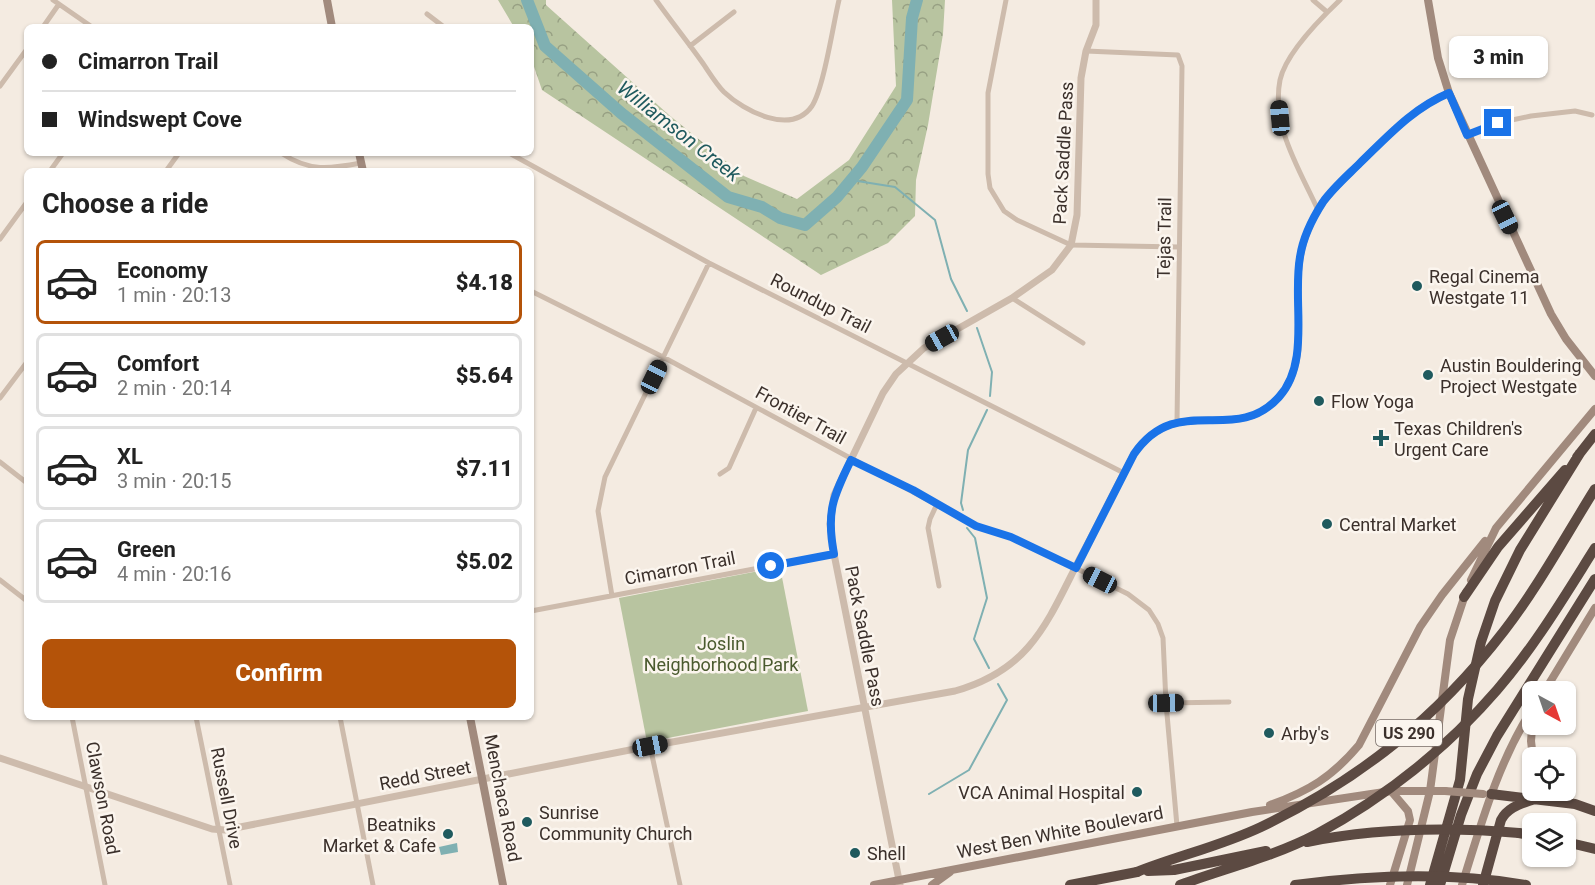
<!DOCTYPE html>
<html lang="en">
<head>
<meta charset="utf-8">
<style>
	body { margin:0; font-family:Roboto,sans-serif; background:#f2f2f2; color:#222; height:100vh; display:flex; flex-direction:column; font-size:22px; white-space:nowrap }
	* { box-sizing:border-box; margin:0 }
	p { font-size:20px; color:#767676 }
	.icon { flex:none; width:33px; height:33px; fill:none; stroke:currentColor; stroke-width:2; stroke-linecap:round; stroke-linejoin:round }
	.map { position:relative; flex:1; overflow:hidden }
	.panel { position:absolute; left:24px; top:168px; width:510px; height:552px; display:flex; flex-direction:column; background:#fff; border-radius:9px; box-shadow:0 2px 4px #0004 }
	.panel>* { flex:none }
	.banner { position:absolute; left:24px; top:24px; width:510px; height:132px; border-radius:9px; box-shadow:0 2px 4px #0004; display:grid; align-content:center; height:132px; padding:0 18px; background:#fff }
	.needle { width:39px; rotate:140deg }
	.fabs { position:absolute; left:1522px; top:681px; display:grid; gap:12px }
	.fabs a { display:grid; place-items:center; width:54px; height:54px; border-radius:9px; background:#fff; box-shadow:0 2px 4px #0004; font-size:30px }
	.end { position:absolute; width:27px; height:27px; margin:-14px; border:8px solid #1a73e8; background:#fff; box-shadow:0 0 0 3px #fff }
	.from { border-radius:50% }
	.bubble { position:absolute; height:42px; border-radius:9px; background:#fff; box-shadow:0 2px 4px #0004; font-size:20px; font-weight:800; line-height:42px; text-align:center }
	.car { position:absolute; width:18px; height:36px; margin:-18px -9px; border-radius:8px; box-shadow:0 0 4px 2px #0007; background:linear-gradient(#222 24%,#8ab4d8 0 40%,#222 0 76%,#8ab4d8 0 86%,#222 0) }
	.banner b { display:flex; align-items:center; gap:21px; height:57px; font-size:22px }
	.banner b+b { border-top:2px solid #e0e0e0 }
	.banner i { width:15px; height:15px; background:#222 }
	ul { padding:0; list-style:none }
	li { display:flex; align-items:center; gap:18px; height:84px; margin:0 12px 9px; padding:0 6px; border:3px solid #e0e0e0; border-radius:9px }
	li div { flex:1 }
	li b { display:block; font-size:22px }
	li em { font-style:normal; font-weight:800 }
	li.active { border-color:#b45309 }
	li>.icon { width:54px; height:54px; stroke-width:1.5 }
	h2 { padding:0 18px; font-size:27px; line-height:72px }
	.action { display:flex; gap:12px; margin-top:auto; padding:12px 18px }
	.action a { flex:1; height:69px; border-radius:9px; background:#b45309; color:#fff; font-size:24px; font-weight:800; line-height:69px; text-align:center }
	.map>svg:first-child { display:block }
</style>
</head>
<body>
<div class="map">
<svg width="1595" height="885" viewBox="0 0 1595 885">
	<defs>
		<pattern id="forest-crowns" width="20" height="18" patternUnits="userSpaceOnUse" patternTransform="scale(1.5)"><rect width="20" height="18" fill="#b8c4a0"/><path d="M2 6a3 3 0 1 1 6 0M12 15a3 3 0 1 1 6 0" fill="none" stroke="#97a083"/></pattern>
	</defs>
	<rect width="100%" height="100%" fill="#f4ebe1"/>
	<path fill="url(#forest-crowns)" d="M498,0H546V5L669,115L744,176L797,199L849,160L896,86L892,0H945L943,34L928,125L916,180L915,216L888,243L821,275L542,90L531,58V27H514Z"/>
	<path fill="#b8c4a0" d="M780,567L808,711L647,742L619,598Z"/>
	<path fill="#7fb0b2" d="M457,843L458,852L441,855L439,847Z"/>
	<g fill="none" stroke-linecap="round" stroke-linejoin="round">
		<path stroke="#7fb0b2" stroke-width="2" d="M851,180L895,187L935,220L951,279L967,311
			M977,328L992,372L990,396
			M963,510L961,503L968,450L987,410
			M967,528L975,538L987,598L974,639L989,668
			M929,794L969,770L1007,700L998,684"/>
		<path stroke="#7fb0b2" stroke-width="12" d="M527,0L545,46L621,113L728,197L762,207L780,218L805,225L837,197L862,167L907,100L912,18L917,0"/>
		<path stroke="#cdbbac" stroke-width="5" d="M53,0L92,27
			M656,0C671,21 687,41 702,62C709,72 716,84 724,92C744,111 791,136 812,106C824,87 833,25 839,0
			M1006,0L988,93V174L990,188L1004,211L1017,220L1071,245L1179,247
			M1313,0L1327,12
			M427,14L444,27
			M43,27L59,4
			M690,46L734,12
			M1086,51L1178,55L1182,66L1177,422
			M0,86L27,49
			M1467,135L1498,123L1531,116L1575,111L1592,115
			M281,153C310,172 329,169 361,163
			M509,153L709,263L1124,473
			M50,171L63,153
			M166,171L179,153
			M1318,210C1300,170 1271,126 1280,80C1286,53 1320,19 1340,0
			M0,239L27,202
			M531,291L663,357L976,526L1021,541L1128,594L1149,610L1158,624L1163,638L1166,703L1177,826
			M1012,298L1083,343
			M0,398L27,362
			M0,462L27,483
			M720,474L729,468L756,408
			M937,504L930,519L928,528L939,586
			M0,580L27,601
			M612,596L598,511L605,477L709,263
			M531,611L834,554
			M1166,703L1229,702
			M72,717L105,885
			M196,717L230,885
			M340,717L373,885
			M650,746L680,885"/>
		<path stroke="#cdbbac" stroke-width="7" d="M0,758L212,829L225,830L650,746L955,691C1030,670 1047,623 1079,560C1098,525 1115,489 1134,454C1179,390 1234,447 1279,397C1310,363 1294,308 1299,266C1301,246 1308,227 1318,210C1329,192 1345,178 1360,163C1388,136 1413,108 1449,93
			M900,885L834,554L830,524L834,495L883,393L896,374L924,348L1012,298L1052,270L1071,245L1077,215L1081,78L1086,51L1096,25V0"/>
		<path stroke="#a18a7d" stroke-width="8" d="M327,0L332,27
			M1428,0L1438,58L1449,93L1551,314L1566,339L1595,376
			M359,153L363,171
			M1471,580L1496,528L1595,409
			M1544,692L1595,608
			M470,717L503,885
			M1533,717L1531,741L1533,758
			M1555,790L1574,804
			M1270,805C1309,791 1332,777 1359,745L1420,627L1442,595L1485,541
			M874,885L1252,812L1391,791H1445
			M932,885L950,872
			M1390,885L1410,820L1408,811L1391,791
			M1407,885L1430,791L1450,640L1466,592
			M1462,885C1481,824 1498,762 1533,708"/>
		<path stroke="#5c4a42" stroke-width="10" d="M1577,457L1595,434
			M1464,597L1498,547L1565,470
			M1491,794L1575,804L1595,811
			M1519,833L1533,836
			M1566,842L1595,849
			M1070,885L1137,872
			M1430,885L1460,780L1468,699L1481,642L1495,601L1520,550L1580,453
			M1440,885L1461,815L1477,774L1497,736L1595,579
			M1483,885L1501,820C1508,807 1521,804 1534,799"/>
		<path stroke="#a18a7d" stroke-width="8" d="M1445,791L1483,794"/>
		<path stroke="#5c4a42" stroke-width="10" d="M1307,842C1378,828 1448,827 1519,833
			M1148,871L1174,870L1266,851
			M1137,872C1177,856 1221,846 1261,827C1359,780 1437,718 1504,631C1538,587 1565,537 1595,489
			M1180,885C1226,868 1273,857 1317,834C1384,798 1447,748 1497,690C1535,646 1564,597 1595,548
			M1295,885C1370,875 1451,872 1526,885"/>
	</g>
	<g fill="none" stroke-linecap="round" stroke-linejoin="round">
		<path stroke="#1a73e8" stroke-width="8" d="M771,566L834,554C826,512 833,497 851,460L913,490L976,526L1011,537L1076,568L1134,454C1178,390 1234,447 1279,397C1311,362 1292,301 1300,257C1303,237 1312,219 1323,202C1333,188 1348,175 1360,163C1388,136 1413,108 1449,93L1467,135L1498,123"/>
	</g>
	<g fill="#1f5a5e" stroke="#fbf5ee" stroke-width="2">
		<circle cx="1417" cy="286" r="6"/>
		<circle cx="1428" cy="375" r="6"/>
		<circle cx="1319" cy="401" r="6"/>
		<path d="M1378 429h6v6h6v6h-6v6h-6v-6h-6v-6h6z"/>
		<circle cx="1327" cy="524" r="6"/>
		<circle cx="1269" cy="733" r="6"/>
		<circle cx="1137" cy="792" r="6"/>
		<circle cx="527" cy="822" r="6"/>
		<circle cx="448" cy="834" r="6"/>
		<circle cx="855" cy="853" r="6"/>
	</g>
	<g text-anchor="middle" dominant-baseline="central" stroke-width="5" stroke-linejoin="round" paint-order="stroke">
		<rect fill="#fbf5ee" stroke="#756b66" stroke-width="1.5" x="1376" y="720" width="66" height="26" rx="4.5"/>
		<g font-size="16" font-weight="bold" fill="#3b302b">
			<text x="1409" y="733">US 290</text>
		</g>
		<g font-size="18" fill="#3b302b" stroke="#fbf5ee">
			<text transform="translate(1063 153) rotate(-87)">Pack Saddle Pass</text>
			<text transform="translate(1164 238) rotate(-89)">Tejas Trail</text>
			<text transform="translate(821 303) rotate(27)">Roundup Trail</text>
			<text transform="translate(801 415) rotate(29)">Frontier Trail</text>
			<text transform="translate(680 568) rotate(-11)">Cimarron Trail</text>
			<text transform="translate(865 636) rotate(79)">Pack Saddle Pass</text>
			<text transform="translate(425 775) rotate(-11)">Redd Street</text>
			<text transform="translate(103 798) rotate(79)">Clawson Road</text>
			<text transform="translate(227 798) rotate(79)">Russell Drive</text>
			<text transform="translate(503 798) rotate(79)">Menchaca Road</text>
			<text transform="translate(1060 832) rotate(-11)">West Ben White Boulevard</text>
		</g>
		<g font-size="18" fill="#3b302b" stroke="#fbf5ee" text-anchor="start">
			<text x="1429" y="276">Regal Cinema<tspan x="1429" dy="21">Westgate 11</tspan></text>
			<text x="1440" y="365">Austin Bouldering<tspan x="1440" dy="21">Project Westgate</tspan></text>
			<text x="1331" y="401">Flow Yoga</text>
			<text x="1394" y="428">Texas Children's<tspan x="1394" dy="21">Urgent Care</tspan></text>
			<text x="1339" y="524">Central Market</text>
			<text x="1281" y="733">Arby's</text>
			<text x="1125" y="792" text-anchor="end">VCA Animal Hospital</text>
			<text x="539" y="812">Sunrise<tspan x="539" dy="21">Community Church</tspan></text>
			<text x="436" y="824" text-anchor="end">Beatniks<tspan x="436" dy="21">Market &amp; Cafe</tspan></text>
			<text x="867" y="853">Shell</text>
		</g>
		<g font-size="18" fill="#4a5a2e" stroke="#fbf5ee">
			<text x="721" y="643">Joslin<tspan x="721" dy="21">Neighborhood Park</tspan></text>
		</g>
		<g font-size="20" font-style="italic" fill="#1f5a5e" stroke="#fbf5ee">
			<text transform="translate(679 131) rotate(38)">Williamson Creek</text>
		</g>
	</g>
</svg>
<div class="fabs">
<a><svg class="needle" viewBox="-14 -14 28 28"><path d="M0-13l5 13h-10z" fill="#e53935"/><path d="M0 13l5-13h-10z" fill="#767676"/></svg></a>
<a><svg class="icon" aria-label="locate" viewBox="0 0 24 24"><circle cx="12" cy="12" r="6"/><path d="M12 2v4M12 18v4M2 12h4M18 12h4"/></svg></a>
<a><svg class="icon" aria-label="layers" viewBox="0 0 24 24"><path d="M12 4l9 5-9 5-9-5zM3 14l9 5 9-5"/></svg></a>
</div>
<i class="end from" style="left:771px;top:566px"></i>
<i class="end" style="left:1498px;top:123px"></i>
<div class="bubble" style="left:1449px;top:36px;width:99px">3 min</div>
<i class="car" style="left:1280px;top:118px;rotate:355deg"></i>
<i class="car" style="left:1505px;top:217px;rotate:154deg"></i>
<i class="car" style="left:942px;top:338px;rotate:241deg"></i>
<i class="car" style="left:654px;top:377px;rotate:26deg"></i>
<i class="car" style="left:1100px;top:580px;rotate:297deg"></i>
<i class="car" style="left:1166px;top:703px;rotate:89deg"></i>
<i class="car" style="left:650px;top:746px;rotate:79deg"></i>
<div class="banner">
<b><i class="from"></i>Cimarron Trail</b>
<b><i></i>Windswept Cove</b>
</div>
<section class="panel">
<h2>Choose a ride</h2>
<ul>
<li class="active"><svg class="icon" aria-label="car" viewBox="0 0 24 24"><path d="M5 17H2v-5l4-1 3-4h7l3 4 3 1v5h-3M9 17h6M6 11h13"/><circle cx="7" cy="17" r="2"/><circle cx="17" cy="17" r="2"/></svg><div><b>Economy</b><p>1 min · 20:13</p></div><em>$4.18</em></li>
<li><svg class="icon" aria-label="car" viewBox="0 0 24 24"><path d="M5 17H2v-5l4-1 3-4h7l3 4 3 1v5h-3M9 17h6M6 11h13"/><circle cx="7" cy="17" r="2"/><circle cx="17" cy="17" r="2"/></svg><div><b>Comfort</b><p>2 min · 20:14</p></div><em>$5.64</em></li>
<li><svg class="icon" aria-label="car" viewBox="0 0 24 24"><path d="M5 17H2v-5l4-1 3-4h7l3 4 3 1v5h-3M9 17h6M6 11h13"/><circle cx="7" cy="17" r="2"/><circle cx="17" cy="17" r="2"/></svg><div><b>XL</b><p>3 min · 20:15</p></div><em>$7.11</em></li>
<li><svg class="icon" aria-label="car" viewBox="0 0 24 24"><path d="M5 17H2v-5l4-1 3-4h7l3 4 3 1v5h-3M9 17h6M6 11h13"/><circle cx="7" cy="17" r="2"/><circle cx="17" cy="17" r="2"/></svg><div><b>Green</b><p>4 min · 20:16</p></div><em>$5.02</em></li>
</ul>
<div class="action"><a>Confirm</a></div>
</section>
</div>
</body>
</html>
